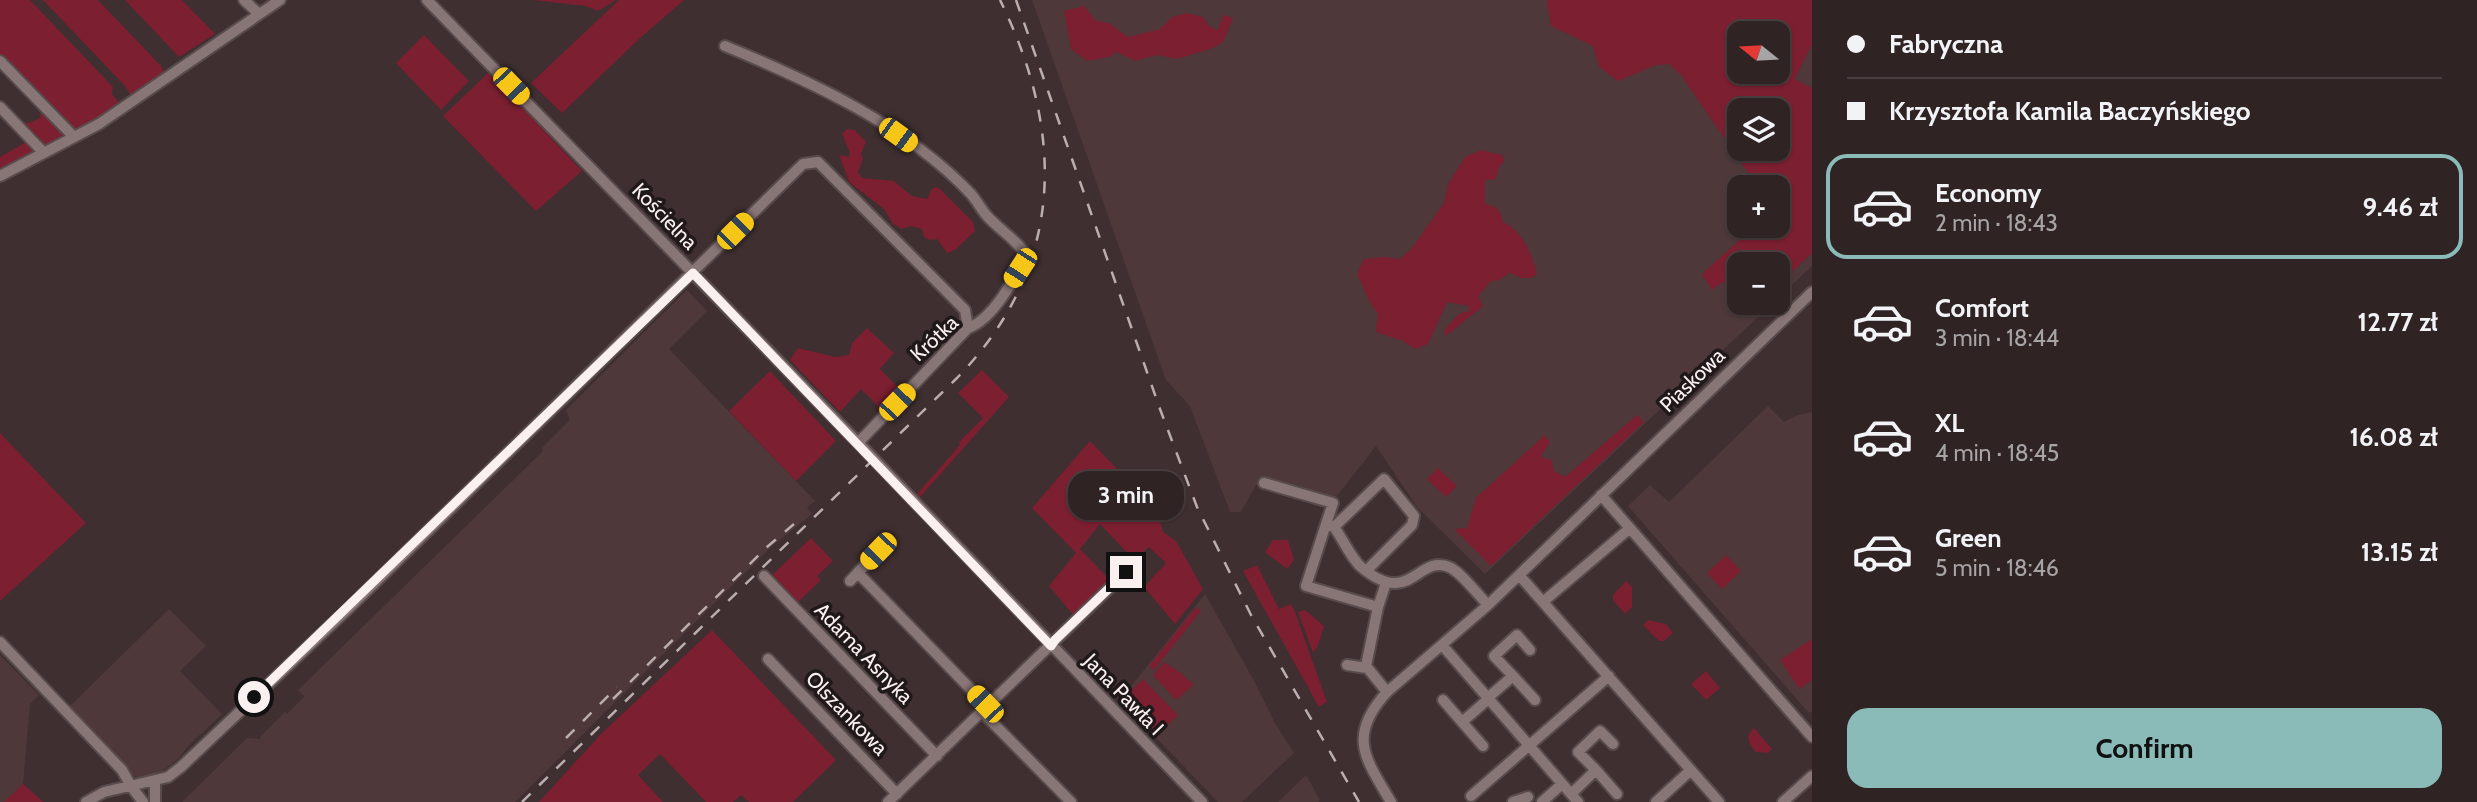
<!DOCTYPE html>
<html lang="en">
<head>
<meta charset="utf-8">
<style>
	body { margin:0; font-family:Cabin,sans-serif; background:#372b2c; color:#f1f3f6; height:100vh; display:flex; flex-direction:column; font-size:26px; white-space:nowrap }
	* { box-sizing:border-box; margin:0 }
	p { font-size:23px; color:#a7a4a6 }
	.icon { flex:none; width:38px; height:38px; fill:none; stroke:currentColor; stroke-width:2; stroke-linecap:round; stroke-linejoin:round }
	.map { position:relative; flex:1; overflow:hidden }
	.details { display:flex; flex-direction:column; background:#2f2324; width:665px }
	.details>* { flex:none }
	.top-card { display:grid; align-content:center; height:154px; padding:0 35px; background:#2f2324 }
	.needle { width:46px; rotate:288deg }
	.controls { position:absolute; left:1727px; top:21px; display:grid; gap:14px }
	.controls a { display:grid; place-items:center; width:63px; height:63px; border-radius:14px; background:#2f2324; box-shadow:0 2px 5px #0004,0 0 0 2px #4a4041; font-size:35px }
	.end { position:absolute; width:32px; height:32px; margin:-16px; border:9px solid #faf0f0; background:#111; box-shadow:0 0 0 4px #111 }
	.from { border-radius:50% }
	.bubble { position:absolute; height:49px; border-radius:21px; background:#2f2324; box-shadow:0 2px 5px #0004,0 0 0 2px #4a4041; font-size:23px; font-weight:700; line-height:49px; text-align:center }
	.car { position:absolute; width:21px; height:42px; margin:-21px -10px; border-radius:9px; box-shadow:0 0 5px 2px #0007; background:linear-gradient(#f5c518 24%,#345 0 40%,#f5c518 0 76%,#345 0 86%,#f5c518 0) }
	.top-card b { display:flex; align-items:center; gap:24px; height:66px; font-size:26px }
	.top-card b+b { border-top:2px solid #4a4041 }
	.top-card i { width:18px; height:18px; background:#f1f3f6 }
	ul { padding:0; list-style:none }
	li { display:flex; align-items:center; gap:21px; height:105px; margin:0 14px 10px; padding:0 21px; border:4px solid transparent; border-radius:21px }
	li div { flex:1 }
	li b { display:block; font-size:26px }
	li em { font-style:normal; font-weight:700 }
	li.on { border-color:#8bbbb9 }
	li>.icon { width:63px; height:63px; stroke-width:1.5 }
	.cta { display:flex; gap:14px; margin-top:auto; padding:14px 35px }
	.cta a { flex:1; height:80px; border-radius:21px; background:#8bbbb9; color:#111; font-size:28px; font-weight:700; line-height:80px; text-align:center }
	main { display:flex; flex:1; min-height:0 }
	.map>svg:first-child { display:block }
</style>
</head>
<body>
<main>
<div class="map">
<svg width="1812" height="802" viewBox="0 0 1812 802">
	<rect width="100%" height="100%" fill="#3f2f30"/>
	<path fill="#4e383a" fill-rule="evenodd" d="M1032,0H1812V266L1778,298V264H1740V303H1773L1485,574L1417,507L1376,446L1336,497L1266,477L1262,487L1256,485L1241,512H1230L1190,406L1166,380ZM1740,33H1778V72H1740ZM1740,110H1778V149H1740ZM1740,187H1778V226H1740Z
		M687,290L707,311L669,349L815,501L807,507L812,514L770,548L515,802H182L247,738L260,739L261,736L285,712L287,714L304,697L298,690L543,451L542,448L570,420L566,410Z
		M1768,406L1784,422L1798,415L1812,412V711L1809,713L1628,506L1650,485L1669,502Z
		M1205,594L1252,677L1275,723L1294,753L1242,802H1218L1120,700Z
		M169,609L206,646L180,671L222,714L188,746L179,758L160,773L140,778L132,775L68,708Z
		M0,655L39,695L30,704L23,784L40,799L37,802H0Z
		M1306,775L1320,800L1318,802H1278Z"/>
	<path fill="#7b1f31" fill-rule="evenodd" d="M0,0H30L113,87L112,94L121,105L101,119L72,131L0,55Z
		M43,0H98L161,66L165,74L132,97L125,86Z
		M125,0H182L215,34L179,57Z
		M532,0H616L598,11L586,6Z
		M619,0H684L638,40L562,113L531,83Z
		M1548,0H1812V44L1795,79L1812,88V253L1778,285V264H1740V303H1760L1748,314L1723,282L1712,290L1702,274L1755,226H1778V187H1758L1681,75L1669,64L1656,65L1618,81L1599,67L1593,46L1551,26L1547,3ZM1778,33V72H1740V33ZM1778,110V149H1740V110Z
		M1084,6L1096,21L1109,23L1128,37L1160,29L1172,17L1186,13L1203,17L1209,26L1218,30L1223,15L1233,18L1223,42L1213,48L1177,59L1157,55L1135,61L1117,52L1109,57L1087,61L1071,49L1064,11Z
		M424,35L469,81L441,110L396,63Z
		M489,72L582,171L536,211L443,116Z
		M41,109L63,132L65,137L48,147L43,146L18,122L29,123L40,118Z
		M847,129L855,130L866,142L861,154L863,159L858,172L862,178L894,181L912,196L927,199L932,189L938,187L973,222L975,231L955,250L947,253L937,239L930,240L924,237L922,229L911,226L902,229L893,224L884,209L849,182L839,155L849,157L850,153L842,134Z
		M28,141L32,149V155L0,171V157Z
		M1481,150L1502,155L1505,160L1499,167L1496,179L1485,180V204C1498,207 1500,209 1503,222C1522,230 1532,255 1537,273L1532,278H1521L1510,273L1497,281H1491L1478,296L1483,306L1446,336L1444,330L1459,314L1469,311V306L1447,302L1428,344L1415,349L1403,341L1376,332L1378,313C1368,303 1364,287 1357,274L1364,259L1385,257L1400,259L1412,248L1444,203L1448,184L1465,157Z
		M867,328L894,353L880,369L903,392L884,412L861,389L840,412L790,360L798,348L835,357L849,355L852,343Z
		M982,370L1009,397L920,497L917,494L960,445L959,442L983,418L958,393Z
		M770,371L836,441L796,481L729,411Z
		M1637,415L1644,422L1491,566L1454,529L1467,528L1476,498L1545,435L1550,443L1541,455L1544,459H1551L1554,471L1565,477Z
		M0,433L86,523L0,601Z
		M1090,441L1156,509L1163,532L1176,541L1203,589L1175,624L1144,587L1166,563L1149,547L1134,560L1100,524L1080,549L1112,582L1075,617L1049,586L1076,553L1032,508Z
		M1438,468L1457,486L1446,497L1427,479Z
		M811,538L833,561L817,576L821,580L796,604L769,578Z
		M1273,540H1288L1294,560L1287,569L1265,552Z
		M1726,555L1741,571L1722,589L1707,573Z
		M1257,565L1279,609L1291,604L1295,612L1327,702L1319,707L1243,571Z
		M1626,581L1632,587V607L1625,614L1613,600V595Z
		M1196,607L1201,611L1154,670L1149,666Z
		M1305,610L1324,626L1318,646L1313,653L1298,612Z
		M1648,620L1666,624L1673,633L1664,641H1659L1643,625Z
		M712,630L836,760L793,802H749L741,795L733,802H706L660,754L638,775L663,802H539L600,735Z
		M1812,639V680L1799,689L1780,660Z
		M1164,662L1181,673L1194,685L1176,700L1153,675Z
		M1706,671L1720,688L1706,700L1691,684Z
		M1143,679L1178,715L1159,734L1123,698Z
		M1754,728L1772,749L1768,753L1756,752C1748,743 1745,736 1754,728Z
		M23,784L40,799L43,802H4Z"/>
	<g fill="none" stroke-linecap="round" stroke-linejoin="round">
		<defs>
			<path id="minor" d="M244,0L259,14
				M427,0L867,452L1202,802
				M725,46C810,81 906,125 971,194C977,201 981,209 987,216C999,229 1014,238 1025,253C1018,276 992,320 968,328L858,443
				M0,61L74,137
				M0,107L44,153
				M0,176L99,124L280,0
				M1264,483L1333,503L1326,524L1334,527C1343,539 1350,557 1361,567C1411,609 1417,554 1449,567C1461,572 1478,595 1488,605
				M1601,495L1812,737
				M1326,524L1306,586L1378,607
				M1334,527L1384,479L1414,516L1412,525L1367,570
				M858,573L988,707
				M1519,575L1719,802
				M764,576L937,756
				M850,581L878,551
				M1386,583L1378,607L1366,666L1387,692
				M1544,601L1629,529
				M0,642L122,770L131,786L143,802
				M1442,645L1578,802
				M768,659L897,794
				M1347,665L1367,668
				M1513,676L1494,656L1517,635L1530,650
				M1491,695L1513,676L1535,700
				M1443,700L1462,722
				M983,713L1071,802
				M1483,746L1462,722L1485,702
				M1596,770L1617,794
				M1571,794L1596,770L1578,752L1600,731L1613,744
				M1471,796L1609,676
				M86,802L104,792L168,777L181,767L349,608L803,164L818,162L965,310L968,328
				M155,802V782
				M888,802L1126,572
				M1391,802C1365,758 1347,736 1387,692L1488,605L1812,292
				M1513,802L1528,797
				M1542,802L1562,784
				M1656,802L1691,770
				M1783,802L1812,776"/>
		</defs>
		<use href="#minor" stroke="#584b4c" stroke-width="14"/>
		<use href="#minor" stroke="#887576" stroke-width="10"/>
		<path stroke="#baaeaf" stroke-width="2.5" stroke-dasharray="12 12" stroke-linecap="butt" d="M1016,0L1160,409L1197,507L1251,615L1359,802
			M613,699L767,547L794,524
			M566,738L617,687
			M522,802L957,378C1065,267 1066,134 1000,0"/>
	</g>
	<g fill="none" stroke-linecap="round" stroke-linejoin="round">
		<path stroke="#faf0f0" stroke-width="9" d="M254,697L693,273L1051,646L1055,640L1126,572"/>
	</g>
	<g text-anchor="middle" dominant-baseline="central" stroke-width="7" stroke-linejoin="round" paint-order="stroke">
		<g font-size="21" fill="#faf0f0" stroke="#201919">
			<text transform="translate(665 216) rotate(46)">Kościelna</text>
			<text transform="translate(934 338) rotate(-43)">Krótka</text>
			<text transform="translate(1692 380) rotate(-44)">Piaskowa</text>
			<text transform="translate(864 653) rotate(46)">Adama Asnyka</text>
			<text transform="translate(1124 694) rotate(46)">Jana Pawła I</text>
			<text transform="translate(847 713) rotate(46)">Olszankowa</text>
		</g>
	</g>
</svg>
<div class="controls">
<a><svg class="needle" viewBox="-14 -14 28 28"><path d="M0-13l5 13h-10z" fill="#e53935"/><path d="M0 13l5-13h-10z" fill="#a7a4a6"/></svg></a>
<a><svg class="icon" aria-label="layers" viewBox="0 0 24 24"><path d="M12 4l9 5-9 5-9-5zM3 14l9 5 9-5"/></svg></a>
<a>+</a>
<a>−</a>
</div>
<i class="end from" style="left:254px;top:697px"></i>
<i class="end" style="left:1126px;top:572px"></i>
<div class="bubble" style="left:1068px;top:471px;width:116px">3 min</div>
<i class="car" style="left:511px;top:86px;rotate:136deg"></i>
<i class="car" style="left:898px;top:135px;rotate:126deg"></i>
<i class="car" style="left:735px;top:231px;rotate:45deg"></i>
<i class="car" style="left:1020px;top:268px;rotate:213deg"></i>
<i class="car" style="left:897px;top:402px;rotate:44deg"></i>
<i class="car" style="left:878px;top:551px;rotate:224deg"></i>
<i class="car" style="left:985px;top:704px;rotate:316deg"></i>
</div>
<section class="details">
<div class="top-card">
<b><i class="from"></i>Fabryczna</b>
<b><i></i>Krzysztofa Kamila Baczyńskiego</b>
</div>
<ul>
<li class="on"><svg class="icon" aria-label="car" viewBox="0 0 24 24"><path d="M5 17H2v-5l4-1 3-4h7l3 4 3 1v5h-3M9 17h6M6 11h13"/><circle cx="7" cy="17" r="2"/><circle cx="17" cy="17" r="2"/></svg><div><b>Economy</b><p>2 min · 18:43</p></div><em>9.46 zł</em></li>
<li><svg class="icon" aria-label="car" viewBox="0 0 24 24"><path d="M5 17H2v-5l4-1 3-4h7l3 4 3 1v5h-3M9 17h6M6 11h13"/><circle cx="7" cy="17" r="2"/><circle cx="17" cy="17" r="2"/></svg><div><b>Comfort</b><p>3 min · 18:44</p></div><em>12.77 zł</em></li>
<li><svg class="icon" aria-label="car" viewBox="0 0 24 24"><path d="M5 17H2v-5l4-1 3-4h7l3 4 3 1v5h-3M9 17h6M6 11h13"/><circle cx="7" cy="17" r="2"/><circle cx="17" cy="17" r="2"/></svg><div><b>XL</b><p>4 min · 18:45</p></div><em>16.08 zł</em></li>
<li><svg class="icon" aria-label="car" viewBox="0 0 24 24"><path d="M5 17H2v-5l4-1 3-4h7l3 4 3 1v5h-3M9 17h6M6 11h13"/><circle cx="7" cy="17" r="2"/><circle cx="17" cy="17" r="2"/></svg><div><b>Green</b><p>5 min · 18:46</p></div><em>13.15 zł</em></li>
</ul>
<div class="cta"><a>Confirm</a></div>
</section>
</main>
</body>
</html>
